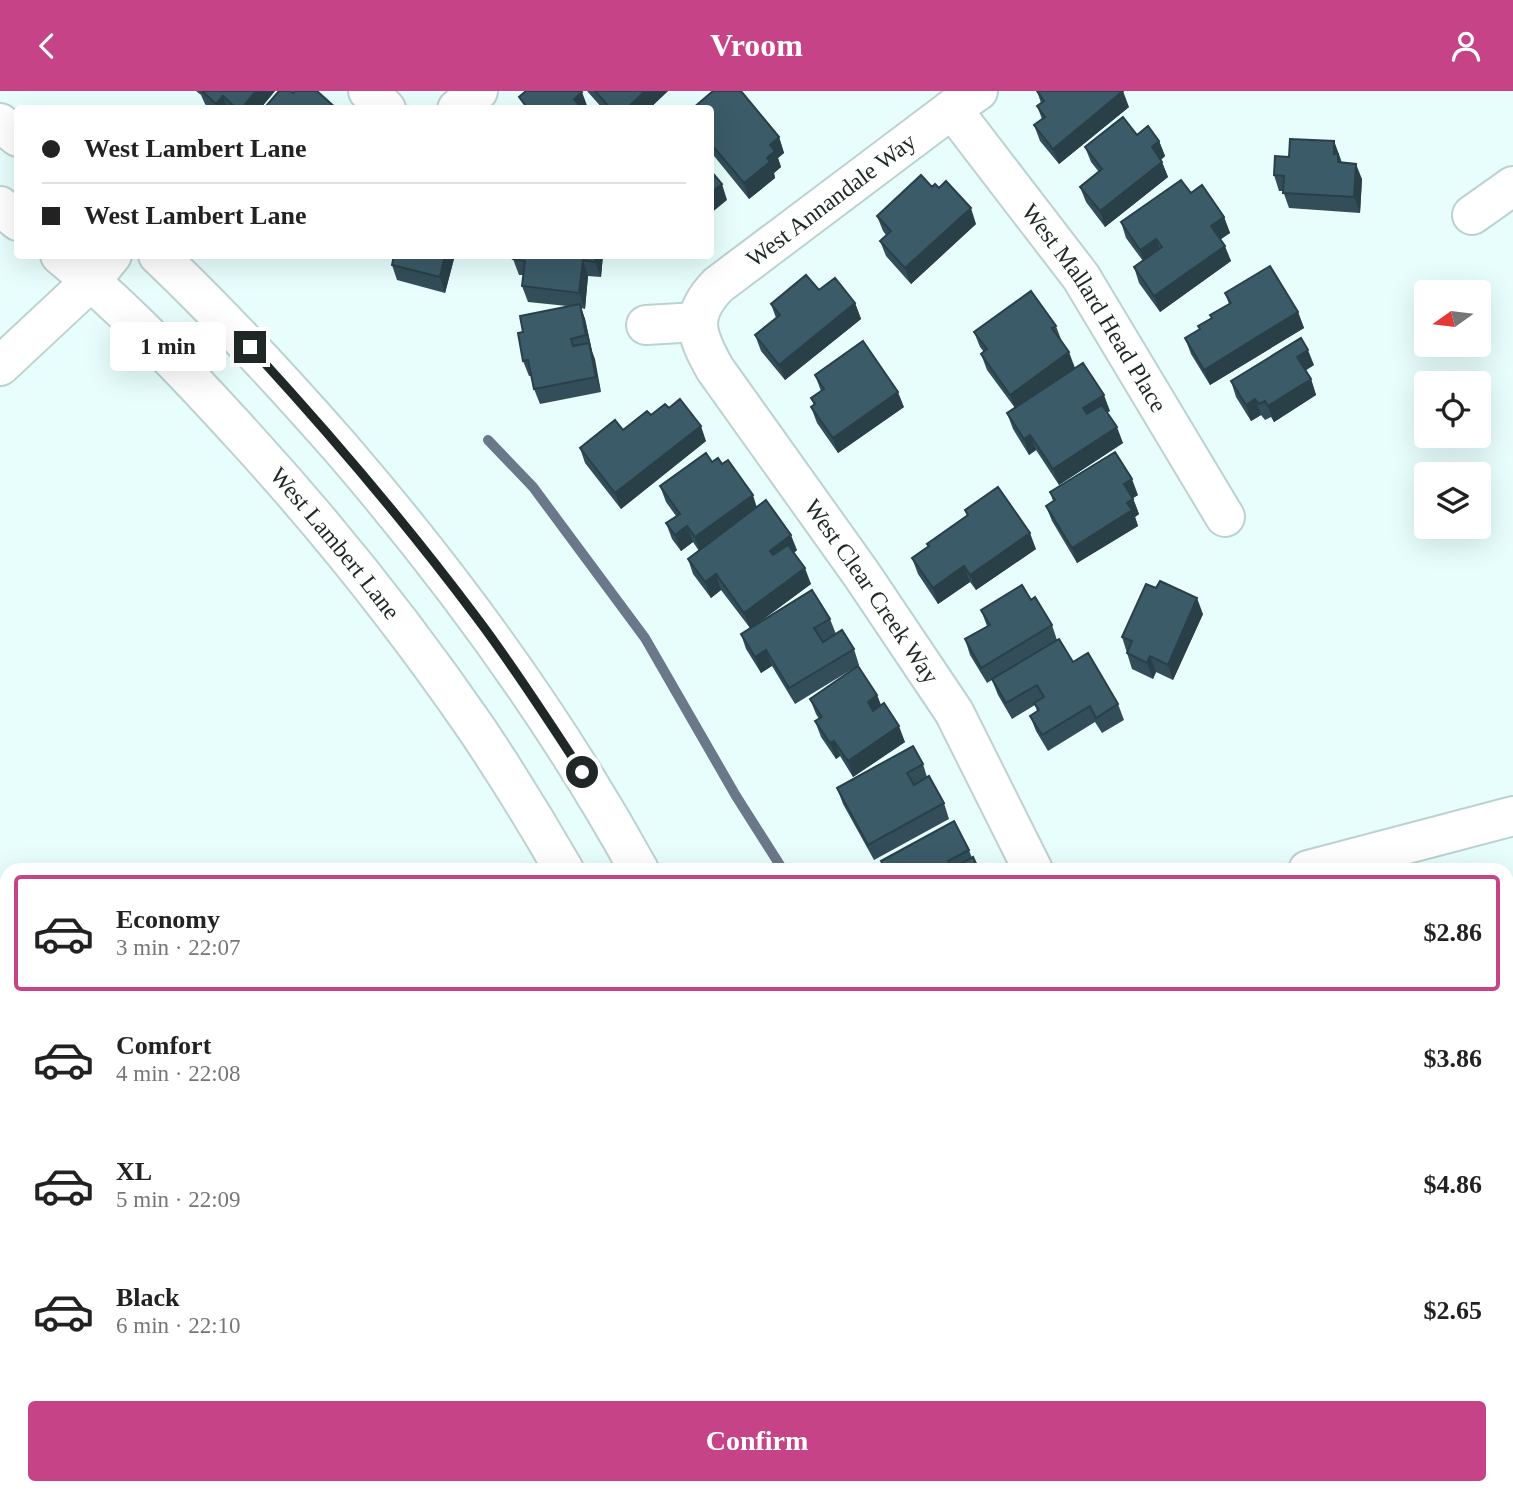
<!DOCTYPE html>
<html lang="en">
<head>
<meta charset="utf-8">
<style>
	body { margin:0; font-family:"Times New Roman",serif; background:#f2f2f2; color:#222; height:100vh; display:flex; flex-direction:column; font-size:26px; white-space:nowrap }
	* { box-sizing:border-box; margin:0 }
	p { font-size:23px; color:#767676 }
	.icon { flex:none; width:38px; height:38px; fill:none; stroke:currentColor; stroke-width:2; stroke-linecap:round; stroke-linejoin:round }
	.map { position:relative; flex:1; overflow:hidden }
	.drawer { position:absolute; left:0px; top:772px; width:1514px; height:632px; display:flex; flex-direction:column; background:#fff; border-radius:21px 21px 0 0; box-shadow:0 7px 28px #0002 }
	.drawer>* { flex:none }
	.banner { position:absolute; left:14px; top:14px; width:700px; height:154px; border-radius:7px; box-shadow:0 7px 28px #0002; display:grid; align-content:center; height:154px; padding:0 28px; background:#fff }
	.needle { width:46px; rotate:256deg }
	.controls { position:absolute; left:1414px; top:189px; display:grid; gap:14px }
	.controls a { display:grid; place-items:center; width:77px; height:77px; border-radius:7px; background:#fff; box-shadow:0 7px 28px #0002; font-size:35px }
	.end { position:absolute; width:32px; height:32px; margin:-16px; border:9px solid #1f2727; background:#fff; box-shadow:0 0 0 4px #fff }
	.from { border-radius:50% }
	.bubble { position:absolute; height:49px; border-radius:7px; background:#fff; box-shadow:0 7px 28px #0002; font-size:23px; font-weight:800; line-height:49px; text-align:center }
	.banner b { display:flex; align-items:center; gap:24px; height:66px; font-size:26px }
	.banner b+b { border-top:2px solid #e0e0e0 }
	.banner i { width:18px; height:18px; background:#222 }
	ul { padding:12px 0 0; list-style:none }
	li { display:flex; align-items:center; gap:21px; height:116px; margin:0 14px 10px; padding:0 14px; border:4px solid transparent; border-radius:7px }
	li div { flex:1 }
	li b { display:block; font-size:26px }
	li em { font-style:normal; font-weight:800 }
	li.active { border-color:#c74387 }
	li>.icon { width:63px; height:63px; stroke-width:1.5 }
	.primary-button { display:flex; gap:14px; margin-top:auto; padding:14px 28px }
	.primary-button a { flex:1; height:80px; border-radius:7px; background:#c74387; color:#fff; font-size:28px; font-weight:800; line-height:80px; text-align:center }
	header { display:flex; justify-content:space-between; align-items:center; height:91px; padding:0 28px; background:#c74387; color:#fff; font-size:32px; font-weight:800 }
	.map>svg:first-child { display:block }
</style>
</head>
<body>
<header><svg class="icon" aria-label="back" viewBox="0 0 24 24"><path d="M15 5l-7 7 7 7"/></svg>Vroom<svg class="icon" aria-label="person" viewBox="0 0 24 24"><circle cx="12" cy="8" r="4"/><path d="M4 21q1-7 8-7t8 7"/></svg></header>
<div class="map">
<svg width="1513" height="1402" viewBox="0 0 1513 1402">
	<rect width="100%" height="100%" fill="#e7fefd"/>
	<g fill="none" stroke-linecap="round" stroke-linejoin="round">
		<path stroke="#6a788a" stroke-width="10" d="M488,349L533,396L645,547L736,705L783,779
			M0,1054L7,1048"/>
		<defs>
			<g id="street">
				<path d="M368,0L386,18"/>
				<path id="s1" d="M978,0L952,18L718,194C688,225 696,244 715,278L862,484L954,621L1033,779"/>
				<path d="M457,18L478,0"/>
				<path id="s2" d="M952,18L1081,186L1225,426"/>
				<path d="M1472,124L1513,95"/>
				<path d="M646,234L698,231"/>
				<path d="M0,275L91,190L112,164"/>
				<path d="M1308,779L1513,725"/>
				<path d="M1507,1081L1513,1080"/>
				<path d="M1383,1396L1385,1402"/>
				<path d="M490,1402L505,1396"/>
			</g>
			<g id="secondary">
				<path d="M0,32L18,46"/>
				<path d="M0,115L18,130"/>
				<path id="s3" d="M60,164C128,220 189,285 248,350C331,441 408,538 478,640C508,685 537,732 564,779"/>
				<path d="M158,164C222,225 282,290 340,356C453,487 556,628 639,779"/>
				<path d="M1507,1285L1513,1284"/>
				<path d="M1507,1316L1513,1314"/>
				<path d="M821,1396L823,1402"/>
				<path d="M888,1396L890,1402"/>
				<path d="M1015,1402L1022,1396"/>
				<path d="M1185,1402L1208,1396"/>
			</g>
		</defs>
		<use href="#street" stroke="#bcd2d1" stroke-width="42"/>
		<use href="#secondary" stroke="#bcd2d1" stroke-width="42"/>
		<use href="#street" stroke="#fff" stroke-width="38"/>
		<use href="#secondary" stroke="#fff" stroke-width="38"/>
	</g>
	<path fill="#334e59" d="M196,0H275L260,18H209L205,13L201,4Z
		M587,0H668L649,18H603Z
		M1037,0L1129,16L1059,73L1040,50L1034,34L1042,28L1037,15L1041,12Z
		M710,18L779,46L784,62L778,67L781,76L774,82L775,87L749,108L710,60Z
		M1137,44L1159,50L1165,65L1161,69L1168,86L1105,136L1086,111L1080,96L1099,81L1091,71L1085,56Z
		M1334,50L1341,72L1362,88L1360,122L1289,117L1283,100H1279L1274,84L1289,66Z
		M932,96L976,133L911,193L886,165L880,150L886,144L883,140L877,125Z
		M1191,102L1224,126L1230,142L1220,148L1231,170L1160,221L1139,192L1134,176L1143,170L1126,147L1121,131Z
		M389,164H455L445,202L397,189L392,174L394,166Z
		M603,164L601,186L588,185L585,218L581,217L585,228L601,301L540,313L534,298L531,285H529L523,270V241L567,215L528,211L522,195L523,184H519L513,168Z
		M819,199L855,212L861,228L785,289L761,260L755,244L776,227L771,213Z
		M1225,202L1298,221L1304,237L1210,294L1191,263L1185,247L1200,238L1198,235L1211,227L1229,213Z
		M1056,235L1062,251L1075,277L1059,288L1110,320L1107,321L1123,352L1059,394L1036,359L1029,364L1013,338L1007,322L1015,317L987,279L981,263L984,261L980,256L974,241Z
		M1314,274L1305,280L1311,288L1316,304L1274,331L1271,326L1265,329L1261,324L1251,330L1236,306L1231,290Z
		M815,284L904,316L838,362L817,332L811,316L814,314L811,307L821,300Z
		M669,317L706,350L621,418L585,372L580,357L623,339L651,324Z
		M712,371L757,416L797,459L794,462L811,493L758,532L830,528L836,543L854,558L859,574L795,613L772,575L761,582L746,558L741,543L750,537L721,499L711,507L693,483L688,468L699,460L693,451L681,460L672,448L666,432L676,425L666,411L660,395Z
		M1050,401L1138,404L1133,407L1139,423L1135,426L1138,435L1077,472L1052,430L1046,415L1053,410Z
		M965,419L1036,458L976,499L970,491L938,513L918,483L912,467L928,456L927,453L967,425Z
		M1031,509L1052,534L1057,549L1073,571L1118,613L1124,629L1102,642L1095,631L1048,660L1036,640L1030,625L1037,620L1035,614L1012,628L998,604L992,589L987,592L970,564L965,548L987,535L981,519Z
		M1203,523L1173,589L1156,581L1153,588L1132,578L1122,546Z
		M877,604L881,614L905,651L853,686L840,665L836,668L821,646L815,630L819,628L816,623L810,608Z
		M923,673L927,686L944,712L949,728L874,769L843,713L837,697Z
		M969,759L972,767L979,779H884L881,770Z"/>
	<path fill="#294049" d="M256,0H275L260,18H241Z
		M645,0H668L649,18H626Z
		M1123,0L1129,16L1059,73L1053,58Z
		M582,1L588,17L587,18H578L574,8Z
		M223,5L227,18H218L216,13Z
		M779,46L784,62L778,67L781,76L774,82L775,87L749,108L744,92L767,67L770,54Z
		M1159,50L1165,65L1157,72L1152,56Z
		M1334,50L1340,66L1344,78L1340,77L1334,63Z
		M1162,71L1168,86L1105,136L1100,120Z
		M1356,73L1362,88L1360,122L1354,106Z
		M722,93L727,109L710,123V102Z
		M971,117L976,133L911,193L905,177Z
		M1224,126L1230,142L1217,151L1211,135Z
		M1156,148L1162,163L1146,175L1140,159Z
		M1225,155L1231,170L1160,221L1154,205Z
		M445,164H455L445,202L440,186Z
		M596,164H603L601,186L595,171Z
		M583,169L588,185L585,218L579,202Z
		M855,212L861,228L785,289L779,274Z
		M580,213L585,228L592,260L586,244Z
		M1298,221L1304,237L1210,294L1204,279Z
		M589,252L595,268L601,301L596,286Z
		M1308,259L1314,274L1302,281L1297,266Z
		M1069,261L1075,277L1016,319L1010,304Z
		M1311,288L1316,304L1274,331L1268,315Z
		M898,301L904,316L838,362L833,347Z
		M1104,304L1110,320L1089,333L1083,317Z
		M1255,308L1261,324L1251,330L1246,314Z
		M701,335L706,350L621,418L615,402Z
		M1117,336L1123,352L1059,394L1053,378Z
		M1030,344L1036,359L1029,364L1024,348Z
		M1132,388L1138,404L1130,409L1124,393Z
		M753,404L758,420L700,462L695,446Z
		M1133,408L1139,423L1135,426L1138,435L1077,472L1072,457Z
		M687,435L693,451L681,460L675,444Z
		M1030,442L1036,458L976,499L970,484Z
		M791,444L797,459L776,475L770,460Z
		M964,475L970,491L938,513L933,497Z
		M805,477L811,493L750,538L744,522Z
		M716,483L721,499L711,507L705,491Z
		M1197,507L1203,523L1173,589L1168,574Z
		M766,559L772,575L761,582L755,566Z
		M1150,565L1156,581L1153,588L1147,572Z
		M877,604L883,620L873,626L868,611Z
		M899,635L905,651L853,686L848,670Z
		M834,650L840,665L836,668L830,652Z"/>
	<path fill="#3b5b68" stroke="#294049" stroke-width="2" d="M202,0H256L241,18H237L223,5L216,13Z
		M279,0H291L293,2L295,0H317L337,18H268L266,15Z
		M526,0H581L582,1L574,8L582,18H521L525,14L519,6Z
		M595,0H645L626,18H611Z
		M713,0H741L779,46L770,54L775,60L767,67L770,71L744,92L710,52V18H692Z
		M1037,0H1123L1053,58L1034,34L1045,26L1037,15L1044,10Z
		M1123,26L1137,44L1148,35L1159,50L1152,56L1162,71L1100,120L1080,96L1102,78L1085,56Z
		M1290,48L1334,50V63H1338V71L1356,73L1354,106L1283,102L1284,85L1274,84L1275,65L1289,66Z
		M710,79L722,93L710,102Z
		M921,84L932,96L935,93L939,97L946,90L971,117L905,177L880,150L891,140L877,125Z
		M1181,89L1191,102L1202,94L1224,126L1211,135L1225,155L1154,205L1134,176L1162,156L1156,148L1140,159L1121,131Z
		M394,164H445L440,186L392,174Z
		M514,164H596L595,171L583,169L579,202L522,195L525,170L513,168Z
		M1270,175L1298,221L1204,279L1185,247L1200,238L1198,235L1212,227L1210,224L1231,212L1225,202Z
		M806,184L819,199L835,187L855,212L779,274L755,244L780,224L771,213Z
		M1031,200L1056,235L1052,237L1069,261L1010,304L981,263L987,258L974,241Z
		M580,213L586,244L571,248L573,255L589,252L596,286L534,298L528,269L523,270L518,242L523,241L520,225Z
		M1301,247L1308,259L1297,266L1311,288L1268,315L1265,310L1259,313L1255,308L1246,314L1231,290Z
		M863,250L898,301L833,347L811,316L815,313L811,307L824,298L815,284Z
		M1083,272L1104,304L1083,317L1087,323L1102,314L1117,336L1053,378L1030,344L1024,348L1007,322Z
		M680,308L701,335L615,402L580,357L615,329L623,339L647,320L651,324L665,313L669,317Z
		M1115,361L1132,388L1124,393L1133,408L1127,412L1132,419L1072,457L1046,415L1055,409L1050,401Z
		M706,362L712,371L718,367L722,373L728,369L753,404L695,446L687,435L675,444L666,432L680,423L660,395Z
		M998,396L1030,442L970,484L964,475L933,497L912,467L929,455L927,453L968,424L965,419Z
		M766,409L791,444L770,460L773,464L788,454L805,477L744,522L716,483L705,491L688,468Z
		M1160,490L1197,507L1168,574L1150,565L1147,572L1127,562L1132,550L1122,546L1146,493L1156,497Z
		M1022,494L1031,509L1035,506L1052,534L981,577L965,548L990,534L981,519Z
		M812,499L830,528L814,537L823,551L842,539L854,558L789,597L766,559L755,566L741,543Z
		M1059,548L1073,571L1088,562L1118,613L1096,627L1090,615L1042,644L1030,625L1039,619L1034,612L1044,606L1037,594L1006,612L992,588Z
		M858,575L877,604L868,611L873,620L884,612L899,635L848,670L834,650L830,652L815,630L822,626L810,608Z
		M913,655L923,673L907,682L914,694L929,685L944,712L868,754L837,697Z
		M954,730L969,759L948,770L953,777L973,766L979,779H886L881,770Z"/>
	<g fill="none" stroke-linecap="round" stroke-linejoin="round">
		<path stroke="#1f2727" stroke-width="9" d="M250,256C330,343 406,432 477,527C514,576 548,629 582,681"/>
	</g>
	<g text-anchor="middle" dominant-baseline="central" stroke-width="7" stroke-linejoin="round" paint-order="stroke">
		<g font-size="24" fill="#1f2727" stroke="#fff">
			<text transform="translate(831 109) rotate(-37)">West Annandale Way</text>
			<text stroke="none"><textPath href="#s2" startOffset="245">West Mallard Head Place</textPath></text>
			<text stroke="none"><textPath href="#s3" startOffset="399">West Lambert Lane</textPath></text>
			<text stroke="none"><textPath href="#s1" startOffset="690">West Clear Creek Way</textPath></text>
		</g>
	</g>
</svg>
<div class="controls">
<a><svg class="needle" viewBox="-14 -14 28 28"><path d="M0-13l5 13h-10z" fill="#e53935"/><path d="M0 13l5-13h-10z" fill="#767676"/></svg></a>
<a><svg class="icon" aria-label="locate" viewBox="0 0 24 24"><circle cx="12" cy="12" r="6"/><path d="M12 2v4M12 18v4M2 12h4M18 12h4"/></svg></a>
<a><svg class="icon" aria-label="layers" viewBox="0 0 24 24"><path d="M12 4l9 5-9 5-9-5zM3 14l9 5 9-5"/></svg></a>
</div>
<i class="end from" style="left:582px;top:681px"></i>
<i class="end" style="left:250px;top:256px"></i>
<div class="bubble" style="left:110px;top:231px;width:116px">1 min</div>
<div class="banner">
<b><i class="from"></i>West Lambert Lane</b>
<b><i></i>West Lambert Lane</b>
</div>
<section class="drawer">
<ul>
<li class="active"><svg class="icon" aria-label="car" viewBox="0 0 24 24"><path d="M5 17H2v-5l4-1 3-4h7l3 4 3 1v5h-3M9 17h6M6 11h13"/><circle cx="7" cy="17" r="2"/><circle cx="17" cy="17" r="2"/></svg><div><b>Economy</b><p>3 min · 22:07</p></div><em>$2.86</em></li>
<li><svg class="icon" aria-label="car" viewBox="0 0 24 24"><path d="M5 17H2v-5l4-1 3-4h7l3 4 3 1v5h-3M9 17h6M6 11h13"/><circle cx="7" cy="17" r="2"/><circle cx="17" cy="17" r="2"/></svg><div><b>Comfort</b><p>4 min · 22:08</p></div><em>$3.86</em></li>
<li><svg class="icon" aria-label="car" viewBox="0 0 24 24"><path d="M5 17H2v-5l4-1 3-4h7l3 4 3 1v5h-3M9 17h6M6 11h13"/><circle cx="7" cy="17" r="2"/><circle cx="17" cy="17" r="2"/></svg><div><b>XL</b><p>5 min · 22:09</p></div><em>$4.86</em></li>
<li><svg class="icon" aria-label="car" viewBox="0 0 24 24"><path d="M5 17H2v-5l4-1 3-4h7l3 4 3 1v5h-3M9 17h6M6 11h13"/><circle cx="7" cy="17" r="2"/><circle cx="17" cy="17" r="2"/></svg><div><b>Black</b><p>6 min · 22:10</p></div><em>$2.65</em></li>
</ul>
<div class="primary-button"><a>Confirm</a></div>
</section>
</div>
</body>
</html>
